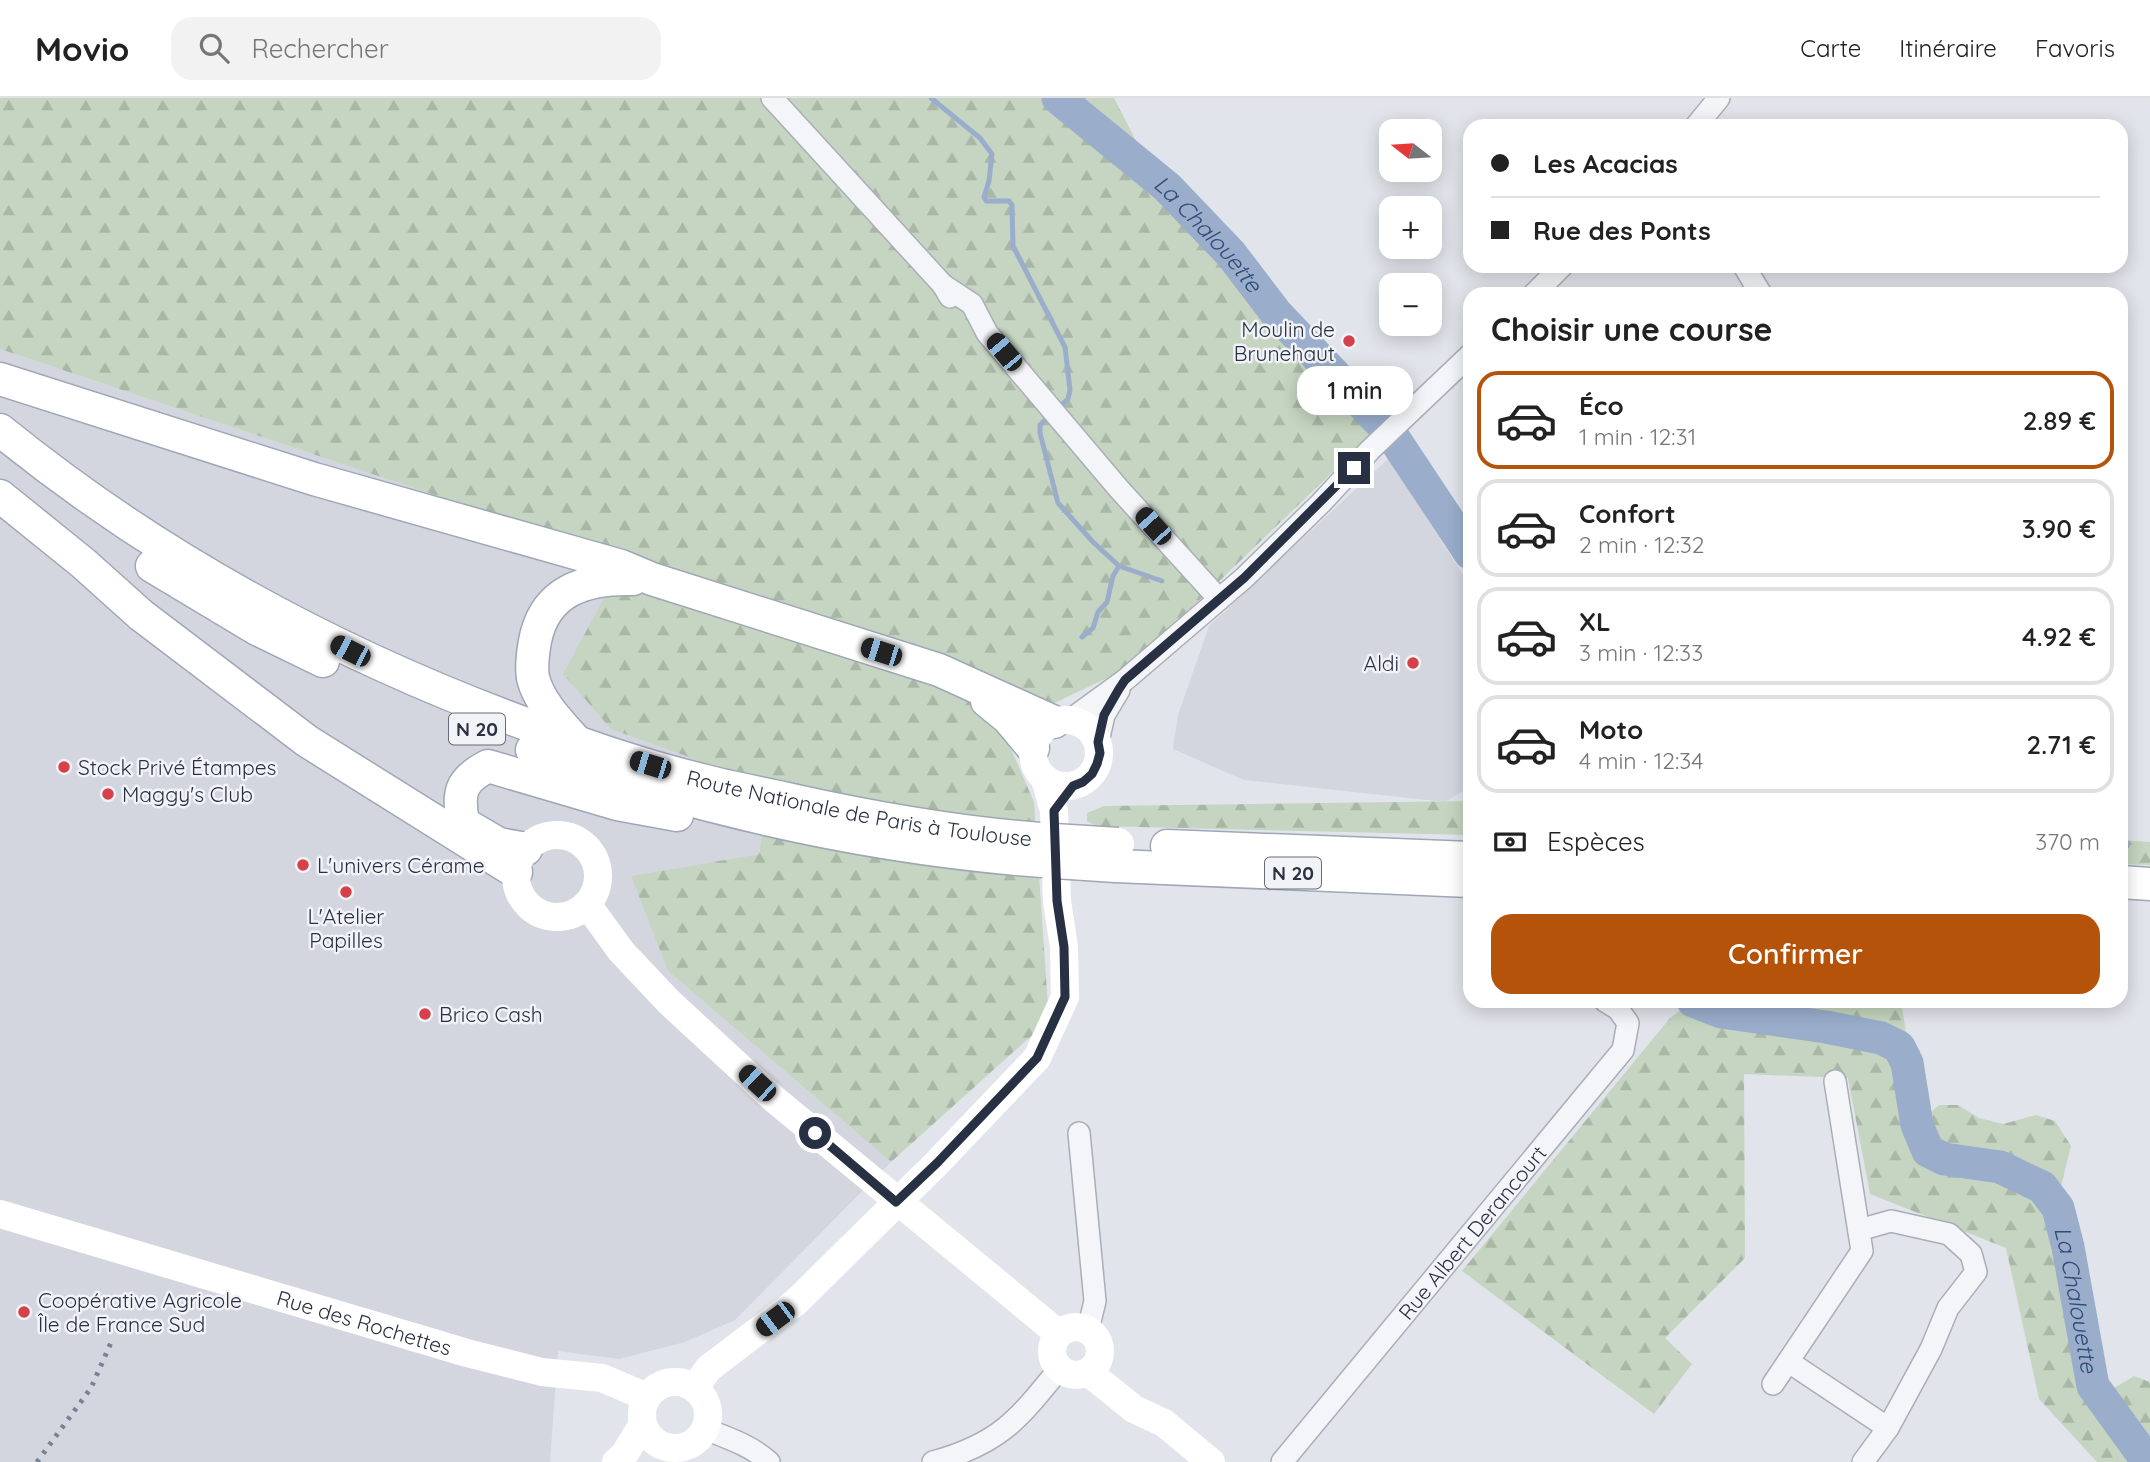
<!DOCTYPE html>
<html lang="fr">
<head>
<meta charset="utf-8">
<style>
	body { margin:0; font-family:Quicksand,sans-serif; background:#f2f2f2; color:#222; height:100vh; display:flex; flex-direction:column; font-size:26px; white-space:nowrap }
	* { box-sizing:border-box; margin:0 }
	p { font-size:23px; color:#767676 }
	.icon { flex:none; width:38px; height:38px; fill:none; stroke:currentColor; stroke-width:2; stroke-linecap:round; stroke-linejoin:round }
	.map { position:relative; flex:1; overflow:hidden }
	.side { position:absolute; left:1463px; top:189px; width:665px; height:721px; display:flex; flex-direction:column; background:#fff; border-radius:21px; box-shadow:0 4px 18px #0003 }
	.side>* { flex:none }
	.hud { position:absolute; left:1463px; top:21px; width:665px; height:154px; border-radius:21px; box-shadow:0 4px 18px #0003; display:grid; align-content:center; height:154px; padding:0 28px; background:#fff }
	.needle { width:46px; rotate:287deg }
	.buttons { position:absolute; left:1379px; top:21px; display:grid; gap:14px }
	.buttons a { display:grid; place-items:center; width:63px; height:63px; border-radius:14px; background:#fff; box-shadow:0 4px 18px #0003; font-size:35px }
	.end { position:absolute; width:32px; height:32px; margin:-16px; border:9px solid #283043; background:#fff; box-shadow:0 0 0 4px #fff }
	.from { border-radius:50% }
	.bubble { position:absolute; height:49px; border-radius:21px; background:#fff; box-shadow:0 4px 18px #0003; font-size:23px; font-weight:600; line-height:49px; text-align:center }
	.car { position:absolute; width:21px; height:42px; margin:-21px -10px; border-radius:9px; box-shadow:0 0 5px 2px #0007; background:linear-gradient(#222 24%,#8ab4d8 0 40%,#222 0 76%,#8ab4d8 0 86%,#222 0) }
	.hud b { display:flex; align-items:center; gap:24px; height:66px; font-size:26px }
	.hud b+b { border-top:2px solid #e0e0e0 }
	.hud i { width:18px; height:18px; background:#222 }
	ul { padding:0; list-style:none }
	li { display:flex; align-items:center; gap:21px; height:98px; margin:0 14px 10px; padding:0 14px; border:4px solid #e0e0e0; border-radius:21px }
	li div { flex:1 }
	li b { display:block; font-size:26px }
	li em { font-style:normal; font-weight:600 }
	li.on { border-color:#b45309 }
	li>.icon { width:63px; height:63px; stroke-width:1.5 }
	h2 { padding:0 28px; font-size:32px; line-height:84px }
	.pay { display:flex; align-items:center; gap:18px; height:77px; padding:0 28px; font-size:26px }
	.pay p { margin-inline-start:auto }
	.action { display:flex; gap:14px; margin-top:auto; padding:14px 28px }
	.action a { flex:1; height:80px; border-radius:21px; background:#b45309; color:#fff; font-size:28px; font-weight:600; line-height:80px; text-align:center }
	header { display:flex; align-items:center; gap:42px; box-sizing:border-box; height:98px; padding:0 35px; background:#fff; border-bottom:2px solid #e0e0e0 }
	header strong { font-size:33px }
	nav { display:flex; gap:38px; margin-inline-start:auto; font-size:24px }
	.search { width:490px; height:63px; background:#f2f2f2; display:flex; align-items:center; gap:18px; box-sizing:border-box; padding:0 24px; border-radius:21px; color:#767676; font-size:26px }
	.map>svg:first-child { display:block }
</style>
</head>
<body>
<header>
<strong>Movio</strong>
<div class="search"><svg class="icon" aria-label="search" viewBox="0 0 24 24"><circle cx="10" cy="10" r="6"/><path d="M15 15l6 6"/></svg>Rechercher</div>
<nav><a>Carte</a><a>Itinéraire</a><a>Favoris</a></nav>
</header>
<div class="map">
<svg width="2150" height="1364" viewBox="0 0 2150 1364">
	<defs>
		<pattern id="forest-firs" width="22" height="20" patternUnits="userSpaceOnUse" patternTransform="scale(1.75)"><rect width="22" height="20" fill="#c5d5c1"/><path d="M5 1l3.5 6h-7zM16 11l3.5 6h-7z" fill="#a9b7a7"/></pattern>
	</defs>
	<rect width="100%" height="100%" fill="#e1e4ea"/>
	<path fill="#d3d6df" d="M0,251L626,461L769,687L759,756L632,778L668,873L891,1064L735,1222L685,1244L619,1261L558,1253L550,1364H0Z
		M1389,360L1470,488V689L1445,704L1244,682L1173,651L1178,617L1209,528Z"/>
	<path fill="url(#forest-firs)" d="M0,0H1114L1152,74L1371,337L1130,569L1002,630L1034,704L1049,922L891,1064L668,873L631,778L759,756L769,688L611,631L563,576L625,461L0,251Z
		M1470,703V737L1096,728L1087,723V715L1104,708Z
		M2121,742L2150,744V767L2121,766Z
		M1693,903H1887L1902,910L1921,1023L1939,1007H1958L1979,1020L2003,1026L2036,1017L2055,1023L2071,1048L2059,1096L2073,1128L2093,1271L2104,1296L2134,1278L2150,1284V1364H2097L2039,1301L2006,1150L1870,1096L1848,980L1744,976L1745,1160L1665,1240L1692,1266L1654,1316L1462,1173L1670,920Z"/>
	<g fill="none" stroke-linecap="round" stroke-linejoin="round">
		<path stroke="#9aaecc" stroke-width="5" d="M931,0L980,40L992,56L989,83L984,99L986,103H1009L1012,107L1013,148L1065,249L1070,292L1068,301L1057,311
			M1050,317L1040,327V335L1058,405L1093,444L1119,468L1162,483
			M1082,539L1093,530L1098,514L1107,504L1113,478L1119,468
			M2121,742L2127,748"/>
		<g stroke="#9aaecc" stroke-width="33">
			<path id="s1" d="M1058,0L1167,89L1231,156L1276,215L1391,336L1470,455"/>
			<path id="s2" d="M1693,903L1721,914L1826,929L1881,940L1899,949L1907,965L1917,1027L1928,1053L1944,1061L2000,1069L2042,1089L2058,1110L2068,1149L2093,1288L2148,1364"/>
		</g>
		<defs>
			<g id="street">
				<path d="M772,0L943,187L950,199"/>
				<path d="M1696,28L1719,0"/>
				<path d="M1744,168L1761,196"/>
				<path d="M943,187L972,206L987,235L1119,391L1219,501"/>
				<path d="M1534,196L1562,168"/>
				<path d="M1070,622L1125,582L1244,480L1321,405L1370,352L1470,257"/>
				<path d="M1098,644L1104,617L1119,592"/>
				<path d="M1079,1035L1095,1203L1088,1232"/>
				<path d="M1859,1132L1891,1123L1949,1136L1971,1156L1976,1174L1948,1210L1931,1251L1888,1330L1863,1364"/>
				<path d="M1789,1264L1888,1330"/>
				<path d="M1773,1286L1862,1153L1835,983"/>
				<path d="M705,1331C728,1340 750,1347 769,1364"/>
				<path d="M933,1364C999,1346 1018,1322 1059,1271"/>
				<path id="s3" d="M1282,1364L1623,952L1628,925L1618,911L1605,903"/>
			</g>
			<g id="primary">
				<path d="M0,281L314,381L621,468L652,481L939,572L1054,624"/>
				<path id="s5" d="M0,332C160,462 343,560 537,630C590,649 646,669 702,682C731,690 762,695 792,702C878,721 965,736 1054,742"/>
				<path d="M0,398L83,465L141,517L307,643L516,774"/>
				<path d="M152,468L257,531L323,563"/>
				<path d="M987,603L1008,620L1033,650"/>
				<path d="M575,642C559,624 539,604 533,580C531,568 533,554 535,543C545,491 587,480 633,481"/>
				<path d="M532,652C701,713 876,752 1055,764"/>
				<path d="M1167,748L1470,760"/>
				<path d="M526,751L499,746L463,725C458,695 459,683 488,668L617,706L677,717"/>
				<path d="M1116,768L1470,783"/>
				<path d="M2121,784L2150,786"/>
			</g>
		</defs>
		<use href="#street" stroke="#aaaeb8" stroke-width="24"/>
		<use href="#primary" stroke="#9fa7b7" stroke-width="35"/>
		<use href="#street" stroke="#f4f5f8" stroke-width="21"/>
		<g stroke="#fff" stroke-width="28">
			<circle cx="1066" cy="655" r="33"/>
			<circle cx="557" cy="778" r="41"/>
			<path d="M587,806L621,853L669,904L774,1001L1059,1236"/>
			<path id="s4" d="M0,1116L467,1255L542,1274L602,1280L647,1299"/>
			<circle cx="1076" cy="1253" r="24"/>
			<path d="M1088,1274L1134,1311L1164,1325L1211,1364"/>
			<circle cx="675" cy="1317" r="33"/>
			<path d="M694,1290L709,1270L796,1204L937,1065L1037,960L1065,899L1064,849L1057,803L1054,713L1045,681"/>
			<path d="M616,1364L624,1357L643,1326"/>
		</g>
		<use href="#primary" stroke="#fff" stroke-width="32"/>
		<path stroke="#798295" stroke-width="5" stroke-dasharray="3.5 7" stroke-linecap="butt" d="M37,1364L91,1290L113,1240"/>
		<defs>
			<path id="primary-bridge" d="M1054,742L1118,746
				M1055,764L1116,768"/>
		</defs>
		<use href="#primary-bridge" stroke="#9fa7b7" stroke-width="35" stroke-linecap="butt"/>
		<use href="#primary-bridge" stroke="#fff" stroke-width="32"/>
	</g>
	<g fill="none" stroke-linecap="round" stroke-linejoin="round">
		<path stroke="#283043" stroke-width="9" d="M815,1035L896,1104L937,1065L1037,960L1065,899L1064,849L1057,803L1054,713L1073,688L1083,684L1092,676L1097,666L1100,655L1098,644L1104,617L1119,591L1125,582L1244,480L1354,370"/>
	</g>
	<g fill="#d5404b" stroke="#f1f3f7" stroke-width="2.5">
		<circle cx="1349" cy="243" r="7"/>
		<circle cx="1413" cy="565" r="7"/>
		<circle cx="64" cy="669" r="7"/>
		<circle cx="108" cy="696" r="7"/>
		<circle cx="303" cy="767" r="7"/>
		<circle cx="346" cy="794" r="7"/>
		<circle cx="425" cy="916" r="7"/>
		<circle cx="24" cy="1214" r="7"/>
	</g>
	<g text-anchor="middle" dominant-baseline="central" stroke-width="5" stroke-linejoin="round" paint-order="stroke">
		<g fill="#f1f3f7" stroke="#646a79" stroke-width="2">
			<rect x="449" y="615.5" width="56" height="31" rx="5"/>
			<rect x="1265" y="759.5" width="56" height="31" rx="5"/>
		</g>
		<g font-size="19" font-weight="bold" fill="#283043">
			<text x="477" y="631">N 20</text>
			<text x="1293" y="775">N 20</text>
		</g>
		<g font-size="21" fill="#283043" stroke="#f1f3f7" text-anchor="start">
			<text x="1335" y="231" text-anchor="end">Moulin de<tspan x="1335" dy="24">Brunehaut</tspan></text>
			<text x="1399" y="565" text-anchor="end">Aldi</text>
			<text x="78" y="669">Stock Privé Étampes</text>
			<text x="122" y="696">Maggy's Club</text>
			<text x="317" y="767">L'univers Cérame</text>
			<text x="346" y="818" text-anchor="middle">L'Atelier<tspan x="346" dy="24">Papilles</tspan></text>
			<text x="439" y="916">Brico Cash</text>
			<text x="38" y="1202">Coopérative Agricole<tspan x="38" dy="24">Île de France Sud</tspan></text>
		</g>
		<g font-size="21" fill="#283043" stroke="#f1f3f7">
			<text stroke="none"><textPath href="#s5" startOffset="950">Route Nationale de Paris à Toulouse</textPath></text>
			<text stroke="none"><textPath href="#s3" startOffset="298">Rue Albert Derancourt</textPath></text>
			<text stroke="none"><textPath href="#s4" startOffset="380">Rue des Rochettes</textPath></text>
		</g>
		<g font-size="23" font-style="italic" fill="#304b79" stroke="#f1f3f7">
			<text stroke="none"><textPath href="#s1" startOffset="203">La Chalouette</textPath></text>
			<text stroke="none"><textPath href="#s2" startOffset="562">La Chalouette</textPath></text>
		</g>
	</g>
</svg>
<div class="buttons">
<a><svg class="needle" viewBox="-14 -14 28 28"><path d="M0-13l5 13h-10z" fill="#e53935"/><path d="M0 13l5-13h-10z" fill="#767676"/></svg></a>
<a>+</a>
<a>−</a>
</div>
<i class="end from" style="left:815px;top:1035px"></i>
<i class="end" style="left:1354px;top:370px"></i>
<div class="bubble" style="left:1297px;top:268px;width:116px">1 min</div>
<i class="car" style="left:1004px;top:254px;rotate:320deg"></i>
<i class="car" style="left:1153px;top:428px;rotate:318deg"></i>
<i class="car" style="left:350px;top:553px;rotate:297deg"></i>
<i class="car" style="left:881px;top:554px;rotate:288deg"></i>
<i class="car" style="left:650px;top:667px;rotate:287deg"></i>
<i class="car" style="left:757px;top:985px;rotate:313deg"></i>
<i class="car" style="left:775px;top:1221px;rotate:233deg"></i>
<div class="hud">
<b><i class="from"></i>Les Acacias</b>
<b><i></i>Rue des Ponts</b>
</div>
<section class="side">
<h2>Choisir une course</h2>
<ul>
<li class="on"><svg class="icon" aria-label="car" viewBox="0 0 24 24"><path d="M5 17H2v-5l4-1 3-4h7l3 4 3 1v5h-3M9 17h6M6 11h13"/><circle cx="7" cy="17" r="2"/><circle cx="17" cy="17" r="2"/></svg><div><b>Éco</b><p>1 min · 12:31</p></div><em>2.89 €</em></li>
<li><svg class="icon" aria-label="car" viewBox="0 0 24 24"><path d="M5 17H2v-5l4-1 3-4h7l3 4 3 1v5h-3M9 17h6M6 11h13"/><circle cx="7" cy="17" r="2"/><circle cx="17" cy="17" r="2"/></svg><div><b>Confort</b><p>2 min · 12:32</p></div><em>3.90 €</em></li>
<li><svg class="icon" aria-label="car" viewBox="0 0 24 24"><path d="M5 17H2v-5l4-1 3-4h7l3 4 3 1v5h-3M9 17h6M6 11h13"/><circle cx="7" cy="17" r="2"/><circle cx="17" cy="17" r="2"/></svg><div><b>XL</b><p>3 min · 12:33</p></div><em>4.92 €</em></li>
<li><svg class="icon" aria-label="car" viewBox="0 0 24 24"><path d="M5 17H2v-5l4-1 3-4h7l3 4 3 1v5h-3M9 17h6M6 11h13"/><circle cx="7" cy="17" r="2"/><circle cx="17" cy="17" r="2"/></svg><div><b>Moto</b><p>4 min · 12:34</p></div><em>2.71 €</em></li>
</ul>
<div class="pay"><svg class="icon" aria-label="cash" viewBox="0 0 24 24"><path d="M3 7h18v10H3z"/><circle cx="12" cy="12" r="2"/></svg>Espèces<p>370 m</p></div>
<div class="action"><a>Confirmer</a></div>
</section>
</div>
</body>
</html>
